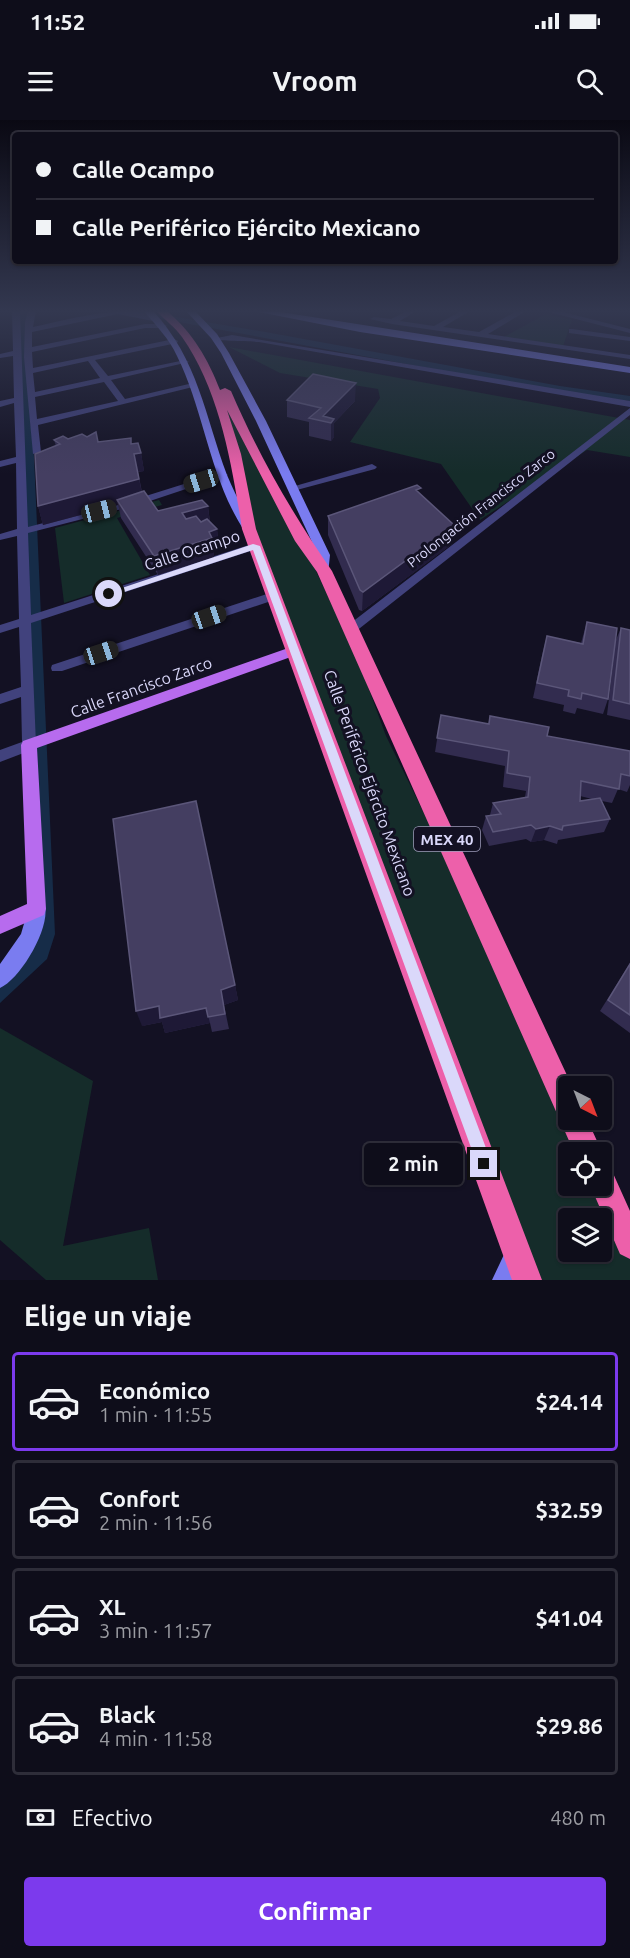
<!DOCTYPE html>
<html lang="es">
<head>
<meta charset="utf-8">
<style>
	body { margin:0; font-family:Ubuntu,sans-serif; background:#171623; color:#f1f3f6; height:100vh; display:flex; flex-direction:column; font-size:22px; white-space:nowrap }
	* { box-sizing:border-box; margin:0 }
	p { font-size:20px; color:#9b9ca2 }
	.icon { flex:none; width:33px; height:33px; fill:none; stroke:currentColor; stroke-width:2; stroke-linecap:round; stroke-linejoin:round }
	.map { position:relative; height:1160px; overflow:hidden }
	.drawer { display:flex; flex-direction:column; background:#0e0d1a; flex:1 }
	.drawer>* { flex:none }
	.banner { position:absolute; left:12px; top:12px; width:606px; height:132px; border-radius:6px; box-shadow:0 2px 4px #0004,0 0 0 2px #2e2d39; display:grid; align-content:center; height:132px; padding:0 24px; background:#0e0d1a }
	.needle { width:39px; rotate:138deg }
	.controls { position:absolute; left:558px; top:956px; display:grid; gap:12px }
	.controls a { display:grid; place-items:center; width:54px; height:54px; border-radius:6px; background:#0e0d1a; box-shadow:0 2px 4px #0004,0 0 0 2px #2e2d39; font-size:30px }
	.end { position:absolute; width:27px; height:27px; margin:-14px; border:8px solid #dad8fa; background:#111; box-shadow:0 0 0 3px #111 }
	.from { border-radius:50% }
	.bubble { position:absolute; height:42px; border-radius:6px; background:#0e0d1a; box-shadow:0 2px 4px #0004,0 0 0 2px #2e2d39; font-size:20px; font-weight:600; line-height:42px; text-align:center }
	.car { position:absolute; width:18px; height:36px; margin:-18px -9px; border-radius:8px; box-shadow:0 0 4px 2px #0007; background:linear-gradient(#222 24%,#8ab4d8 0 40%,#222 0 76%,#8ab4d8 0 86%,#222 0) }
	.banner b { display:flex; align-items:center; gap:21px; height:57px; font-size:22px }
	.banner b+b { border-top:2px solid #2e2d39 }
	.banner i { width:15px; height:15px; background:#f1f3f6 }
	ul { padding:0; list-style:none }
	li { display:flex; align-items:center; gap:18px; height:99px; margin:0 12px 9px; padding:0 12px; border:3px solid #2e2d39; border-radius:6px }
	li div { flex:1 }
	li b { display:block; font-size:22px }
	li em { font-style:normal; font-weight:600 }
	li.current { border-color:#7c3aed }
	li>.icon { width:54px; height:54px; stroke-width:1.5 }
	h2 { padding:0 24px; font-size:27px; line-height:72px }
	.pay { display:flex; align-items:center; gap:15px; height:66px; padding:0 24px; font-size:22px }
	.pay p { margin-inline-start:auto }
	.primary-button { display:flex; gap:12px; margin-top:auto; padding:12px 24px }
	.primary-button a { flex:1; height:69px; border-radius:6px; background:#7c3aed; color:#fff; font-size:24px; font-weight:600; line-height:69px; text-align:center }
	.status { display:flex; justify-content:space-between; align-items:center; height:42px; padding:0 30px; background:#0e0d1a; direction:ltr }
	.status svg { height:16px; fill:currentColor }
	header { display:flex; justify-content:space-between; align-items:center; height:78px; padding:0 24px; background:#0e0d1a; font-size:27px; font-weight:600 }
	.map>svg:first-child { display:block }
</style>
</head>
<body>
<div class="status"><b>11:52</b><svg viewBox="0 0 49 12"><path d="M0 12V9h3v3zM5 12V6h3v6zM10 12V3h3v9zM15 12V0h3v12zM26 1h20v11H26zM47 4h2v5h-2z"/></svg></div>
<header><svg class="icon" aria-label="menu" viewBox="0 0 24 24"><path d="M4 6h16M4 12h16M4 18h16"/></svg>Vroom<svg class="icon" aria-label="search" viewBox="0 0 24 24"><circle cx="10" cy="10" r="6"/><path d="M15 15l6 6"/></svg></header>
<div class="map">
<svg width="630" height="1160" viewBox="0 0 630 1160">
	<rect width="100%" height="100%" fill="#131123"/>
	<path fill="#152c2a" fill-rule="evenodd" d="M546,194L572,200L563,226L504,217Z
		M229,227L630,300V337L587,330L480,400L441,344L350,322L380,278L378,269L280,253Z
		M226,285L309,436L360,545L386,616L479,805L585,1032H568V1065H600L630,1128V1160H519L252,409L229,317ZM568,1098H602V1131H568Z
		M159,380L162,385L117,398L150,455L64,483L55,408Z
		M0,908L93,961L63,1126L149,1108L158,1160H46L0,1120Z"/>
	<path fill="#162c48" d="M19,191H30L27,200L30,297L34,337L55,814L47,839L0,883V863L30,828L33,634Z
		M119,191H141L271,213L560,266L630,276V281L553,271Z"/>
	<g fill="none" stroke-linecap="round" stroke-linejoin="round">
		<path fill="#41427d" fill-rule="evenodd" d="M12,191H20L28,407L133,380L219,353L223,352L228,355L141,384L28,413L31,495L252,424H260L262,426L260,428L31,503L36,625L34,629L0,642V630L22,622L21,577L0,584V574L21,567L19,507L0,513V505L19,499L17,416L0,420V414L17,409L16,343L0,347V341L16,337L14,283L0,287V281L14,278L13,236L0,238V234L13,231Z
			M28,191H36L33,207C68,200 129,181 162,200L158,202L118,194L32,212V227L145,204H163L167,206L163,208H145L32,232L33,248L174,219L178,221L177,223L95,240L108,256L185,240L189,242L111,260L125,279L193,263L197,266L38,305L41,332L33,334L24,237L25,202ZM88,241L100,258L35,272L33,253ZM104,262L118,281L37,299L35,277Z
			M407,191H416L400,201L434,206L461,191H470L443,207L479,212L517,191H526L488,214L630,235V239L392,204L370,199L374,197L391,199Z
			M545,191H559L630,209V213Z
			M572,209L630,217V221L569,213V209Z
			M232,215L630,281V287L259,222C250,221 216,221 212,219Z
			M630,288V295L355,512H347L345,509L347,506Z
			M372,344L377,347L375,349L293,371L288,368Z
			M273,472L279,476L277,479L62,551H52L51,548L52,545Z"/>
		<path fill="#7a7cf0" fill-rule="evenodd" d="M144,191H153C198,239 205,296 227,355C235,374 244,392 255,409L253,412H245C209,357 205,293 177,236C169,218 156,206 144,191Z
			M186,191H195L217,214L229,233L266,301L330,435L328,454H320L318,435L256,301L221,233L211,218Z
			M254,191H274L630,247V253L360,212Z
			M37,780L44,783C53,804 21,859 0,868V844L21,814L30,783Z
			M518,1121L527,1124L530,1133L518,1160H492L509,1124Z"/>
		<path fill="#b76bee" fill-rule="evenodd" d="M294,526L301,531L299,534L37,628L46,789L44,795L0,814V796L27,784L21,625L23,621Z"/>
		<path fill="#ed60aa" fill-rule="evenodd" d="M156,191H167C193,213 208,239 220,270L225,268L231,271C258,334 293,395 332,451L572,966H568V999H587L602,1032H574L317,452L295,421L227,290L241,334L256,409L542,1160H512L242,409C232,345 220,271 182,217C175,207 165,200 156,191Z
			M602,1047L612,1051L630,1091V1139L620,1134L590,1065H602Z"/>
	</g>
	<path fill="#322c4f" fill-rule="evenodd" d="M287,280L355,281L334,303V317L331,321L309,316V302L287,297Z
		M68,319L132,324L141,333L144,351L138,352L142,372L158,391L208,386L210,402L217,409L219,428L214,430V437L158,455L121,398L118,385L43,405L38,386L56,326L54,320Z
		M420,374L454,405L452,424L362,491L359,490L328,415V396Z
		M587,502L615,522L621,508L630,510V600L607,595L614,536L608,579L603,594L577,588L575,594L563,591L564,585L533,578L543,531L547,516L581,523Z
		M441,595L488,604L490,596L547,616L630,631V665L627,672L618,669L612,683L602,681L610,699L604,712L558,720L557,724L544,720L531,722L526,719L489,726L482,710L486,696L490,695L493,683L525,677L526,671L503,667L505,646L435,632ZM580,676L592,679L580,681Z
		M630,843V913L600,891Z
		M235,865L238,880L224,885L229,909L212,912L210,903L165,913L162,902L142,906Z"/>
	<path fill="#1e1936" d="M356,263L355,281L334,303V317L331,321V303L323,296Z
		M141,333L144,351L137,352L134,334Z
		M139,359L143,378L117,380L118,385L43,405L38,386Z
		M208,386L210,405L184,412L182,393Z
		M454,405L452,424L362,491L363,472Z
		M217,409L219,428L214,430V437L158,455L154,436Z
		M550,706L544,720L531,722L536,709Z
		M235,865L238,880L224,885L229,909L221,870Z
		M159,886L206,888L210,903L165,913L162,902L142,906L136,891Z"/>
	<path fill="#443e61" stroke="#5b5679" stroke-width="1.5" d="M313,254L356,263L323,296L334,299L331,303L309,298L321,288L287,280Z
		M96,312L98,322L131,318V324L138,323L141,333L134,334L139,359L38,386L35,334L60,324L54,320L63,316L68,319L82,314L87,317Z
		M417,365L421,368L416,370L454,405L363,472L360,470L328,396Z
		M144,371L158,391L202,380L208,386L182,393L186,399L196,396L201,402L207,399L217,409L209,412L212,418L154,436L117,380Z
		M587,502L617,508L608,579L582,573L581,579L568,576L569,570L537,563L547,516L583,524Z
		M621,508L630,510V584L613,580Z
		M441,595L489,604L490,596L549,607L547,616L630,631V656L621,654L619,669L581,661L580,681L600,678L610,699L563,706L562,710L550,706L536,709L531,705L493,712L486,696L501,694L493,683L528,677L530,657L507,653L509,631L437,618Z
		M196,681L235,865L221,870L225,894L208,897L206,888L160,898L159,886L136,891L113,699Z
		M630,844V895L608,880Z"/>
	<linearGradient id="sky" x2="0" y2="1"><stop stop-color="#0a0913"/><stop offset="0.54" stop-color="#333850"/><stop offset="1" stop-color="#333850" stop-opacity="0"/></linearGradient>
	<rect width="630" height="354" fill="url(#sky)"/>
	<path fill="#dad8fa" d="M253,424L260,426L492,1044L489,1049L484,1051L479,1049L477,1044L253,430L112,476L104,474Z"/>
	<g text-anchor="middle" dominant-baseline="central" stroke-width="6" stroke-linejoin="round" paint-order="stroke">
		<g font-size="14" fill="#dad8fa" stroke="#131123">
			<text transform="translate(481 388) rotate(-38)">Prolongación Francisco Zarco</text>
		</g>
		<rect fill="#131123" stroke="#9e9cba" stroke-width="1.5" x="414" y="707" width="66" height="24" rx="4.5"/>
		<g font-size="15" font-weight="bold" fill="#dad8fa">
			<text x="447" y="719">MEX 40</text>
		</g>
		<g font-size="16" fill="#dad8fa" stroke="#131123">
			<text transform="translate(192 430) rotate(-18)">Calle Ocampo</text>
			<text transform="translate(141 567) rotate(-20)">Calle Francisco Zarco</text>
			<text transform="translate(370 663) rotate(70)">Calle Periférico Ejército Mexicano</text>
		</g>
	</g>
</svg>
<div class="controls">
<a><svg class="needle" viewBox="-14 -14 28 28"><path d="M0-13l5 13h-10z" fill="#e53935"/><path d="M0 13l5-13h-10z" fill="#9b9ca2"/></svg></a>
<a><svg class="icon" aria-label="locate" viewBox="0 0 24 24"><circle cx="12" cy="12" r="6"/><path d="M12 2v4M12 18v4M2 12h4M18 12h4"/></svg></a>
<a><svg class="icon" aria-label="layers" viewBox="0 0 24 24"><path d="M12 4l9 5-9 5-9-5zM3 14l9 5 9-5"/></svg></a>
</div>
<i class="end from" style="left:109px;top:474px"></i>
<i class="end" style="left:484px;top:1044px"></i>
<div class="bubble" style="left:364px;top:1023px;width:99px">2 min</div>
<i class="car" style="left:201px;top:361px;rotate:253deg"></i>
<i class="car" style="left:99px;top:391px;rotate:76deg"></i>
<i class="car" style="left:209px;top:497px;rotate:71deg"></i>
<i class="car" style="left:101px;top:533px;rotate:72deg"></i>
<div class="banner">
<b><i class="from"></i>Calle Ocampo</b>
<b><i></i>Calle Periférico Ejército Mexicano</b>
</div>
</div>
<section class="drawer">
<h2>Elige un viaje</h2>
<ul>
<li class="current"><svg class="icon" aria-label="car" viewBox="0 0 24 24"><path d="M5 17H2v-5l4-1 3-4h7l3 4 3 1v5h-3M9 17h6M6 11h13"/><circle cx="7" cy="17" r="2"/><circle cx="17" cy="17" r="2"/></svg><div><b>Económico</b><p>1 min · 11:55</p></div><em>$24.14</em></li>
<li><svg class="icon" aria-label="car" viewBox="0 0 24 24"><path d="M5 17H2v-5l4-1 3-4h7l3 4 3 1v5h-3M9 17h6M6 11h13"/><circle cx="7" cy="17" r="2"/><circle cx="17" cy="17" r="2"/></svg><div><b>Confort</b><p>2 min · 11:56</p></div><em>$32.59</em></li>
<li><svg class="icon" aria-label="car" viewBox="0 0 24 24"><path d="M5 17H2v-5l4-1 3-4h7l3 4 3 1v5h-3M9 17h6M6 11h13"/><circle cx="7" cy="17" r="2"/><circle cx="17" cy="17" r="2"/></svg><div><b>XL</b><p>3 min · 11:57</p></div><em>$41.04</em></li>
<li><svg class="icon" aria-label="car" viewBox="0 0 24 24"><path d="M5 17H2v-5l4-1 3-4h7l3 4 3 1v5h-3M9 17h6M6 11h13"/><circle cx="7" cy="17" r="2"/><circle cx="17" cy="17" r="2"/></svg><div><b>Black</b><p>4 min · 11:58</p></div><em>$29.86</em></li>
</ul>
<div class="pay"><svg class="icon" aria-label="cash" viewBox="0 0 24 24"><path d="M3 7h18v10H3z"/><circle cx="12" cy="12" r="2"/></svg>Efectivo<p>480 m</p></div>
<div class="primary-button"><a>Confirmar</a></div>
</section>
</body>
</html>
